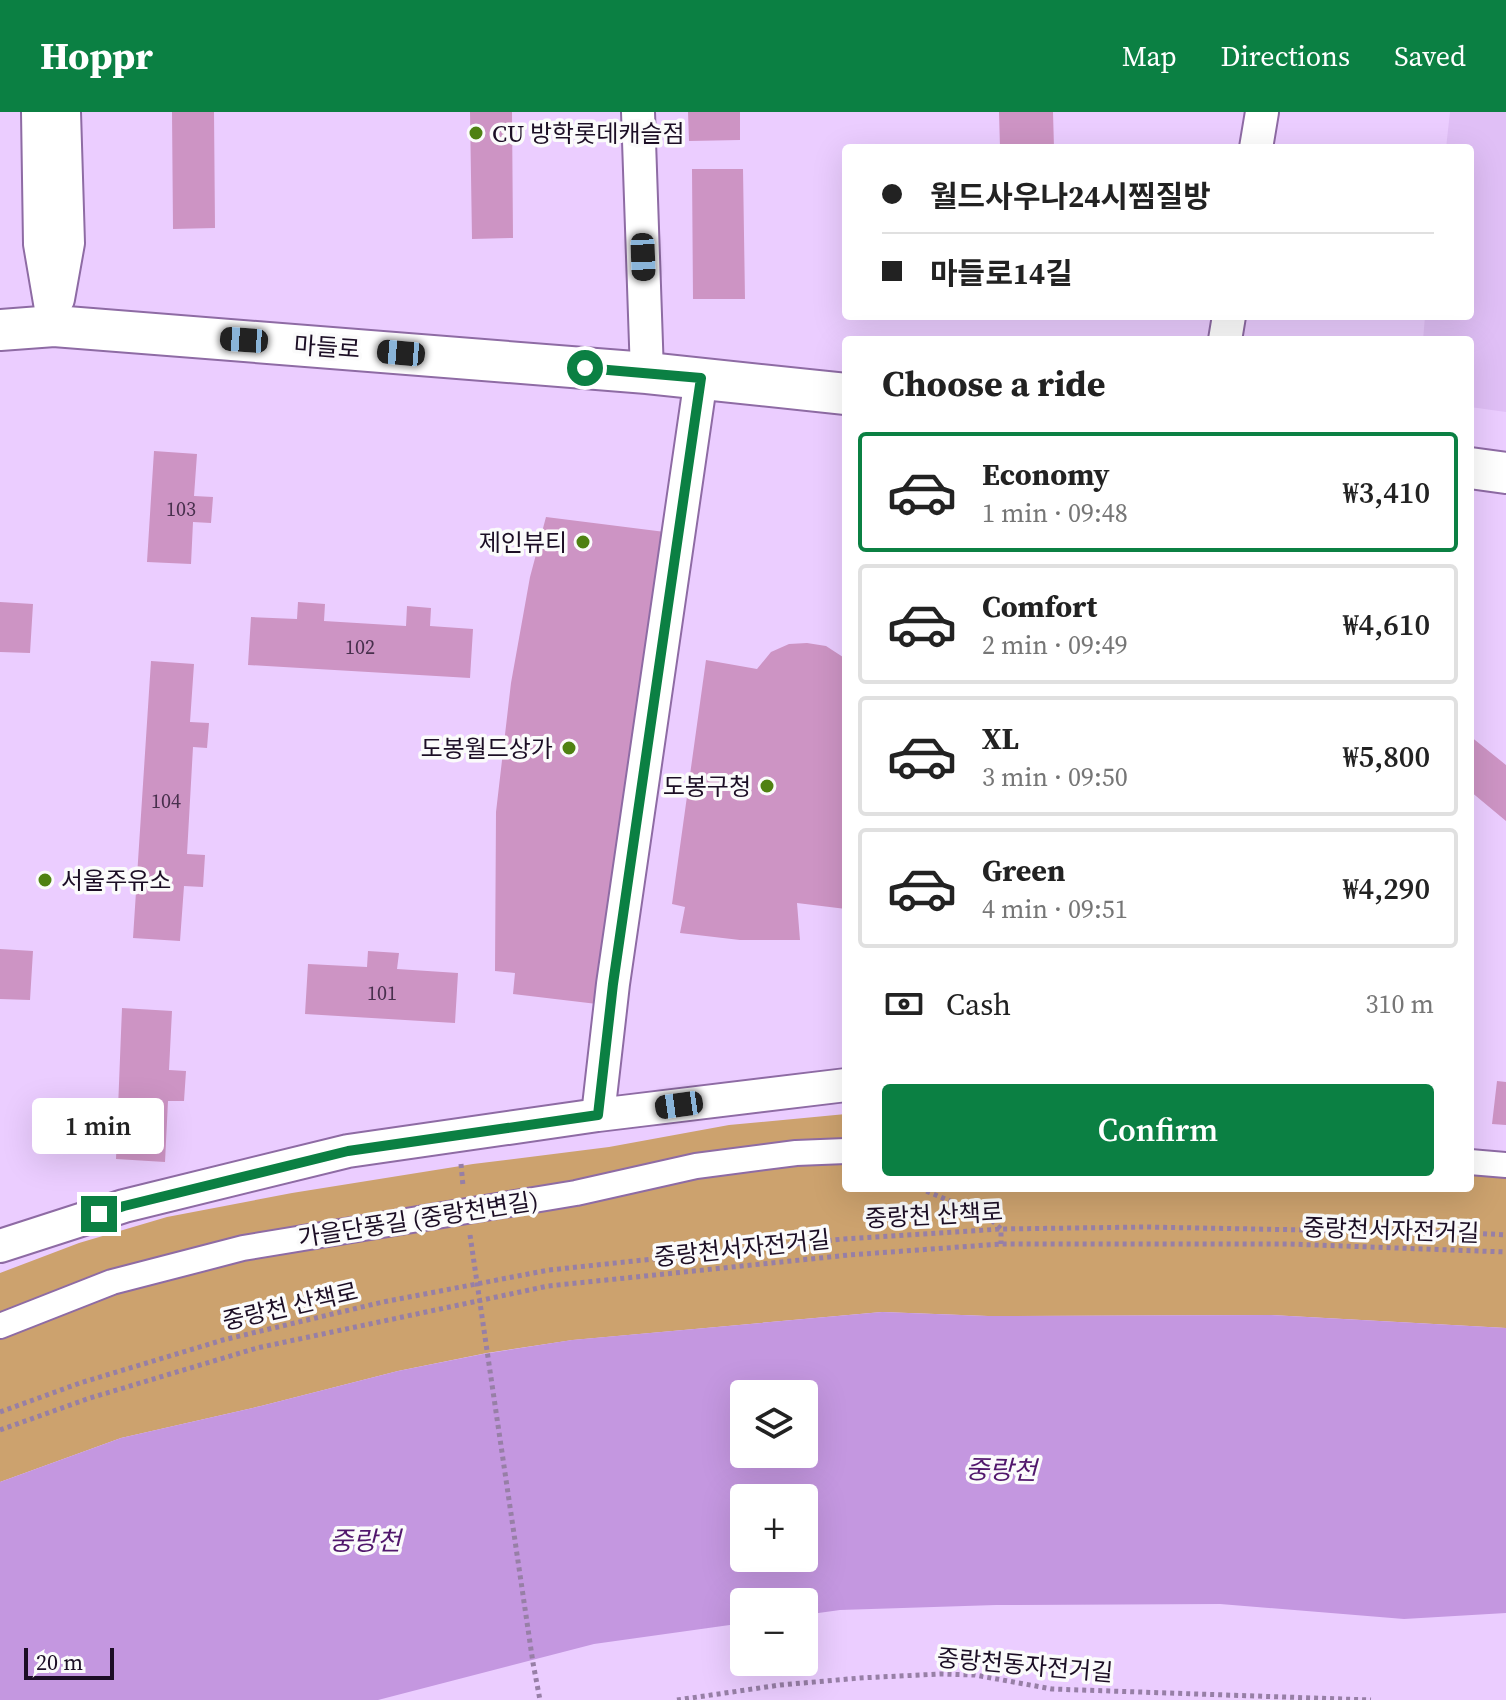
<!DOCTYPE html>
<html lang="en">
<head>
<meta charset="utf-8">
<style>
	body { margin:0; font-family:"Source Serif 4","Noto Sans KR",serif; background:#f6f6f6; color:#222; height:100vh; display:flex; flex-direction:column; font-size:30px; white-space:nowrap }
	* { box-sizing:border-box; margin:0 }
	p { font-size:26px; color:#767676 }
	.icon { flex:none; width:44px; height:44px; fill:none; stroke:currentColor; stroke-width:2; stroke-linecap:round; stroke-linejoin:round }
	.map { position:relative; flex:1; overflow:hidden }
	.panel { position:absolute; left:842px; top:224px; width:632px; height:856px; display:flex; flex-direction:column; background:#fff; border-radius:8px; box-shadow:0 8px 32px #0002 }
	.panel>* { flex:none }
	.top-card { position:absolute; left:842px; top:32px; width:632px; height:176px; border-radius:8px; box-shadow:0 8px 32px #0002; display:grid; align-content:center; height:176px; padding:0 40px; background:#fff }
	.tools { position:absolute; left:730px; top:1268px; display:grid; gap:16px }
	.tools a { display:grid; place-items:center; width:88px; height:88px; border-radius:8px; background:#fff; box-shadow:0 8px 32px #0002; font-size:40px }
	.scale { position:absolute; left:24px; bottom:20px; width:90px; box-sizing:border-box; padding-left:8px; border:4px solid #1c0e25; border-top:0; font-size:22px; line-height:28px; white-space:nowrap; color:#1c0e25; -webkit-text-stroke:6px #fbfbfb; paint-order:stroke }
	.end { position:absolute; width:36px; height:36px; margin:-18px; border:10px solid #0b8043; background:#fff; box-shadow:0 0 0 4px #fff }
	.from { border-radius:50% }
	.bubble { position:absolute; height:56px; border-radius:8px; background:#fff; box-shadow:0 8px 32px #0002; font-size:26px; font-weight:600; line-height:56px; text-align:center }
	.car { position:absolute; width:24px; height:48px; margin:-24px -12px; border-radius:10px; box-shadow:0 0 6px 2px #0007; background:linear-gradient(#222 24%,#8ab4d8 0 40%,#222 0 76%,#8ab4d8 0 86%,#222 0) }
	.top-card b { display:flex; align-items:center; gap:28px; height:76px; font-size:30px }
	.top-card b+b { border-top:2px solid #e0e0e0 }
	.top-card i { width:20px; height:20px; background:#222 }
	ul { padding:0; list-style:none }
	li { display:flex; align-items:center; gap:24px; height:120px; margin:0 16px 12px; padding:0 24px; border:4px solid #e0e0e0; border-radius:8px }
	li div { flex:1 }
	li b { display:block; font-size:30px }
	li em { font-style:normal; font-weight:600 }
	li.on { border-color:#0b8043 }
	li>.icon { width:72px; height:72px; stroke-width:1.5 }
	h2 { padding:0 40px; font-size:36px; line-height:96px }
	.pay { display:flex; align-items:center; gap:20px; height:88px; padding:0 40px; font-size:30px }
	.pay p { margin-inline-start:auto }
	.action { display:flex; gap:16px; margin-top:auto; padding:16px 40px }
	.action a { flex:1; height:92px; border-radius:8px; background:#0b8043; color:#fff; font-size:32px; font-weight:600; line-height:92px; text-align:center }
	header { display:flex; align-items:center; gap:48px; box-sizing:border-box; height:112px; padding:0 40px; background:#0b8043; color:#fff }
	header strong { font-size:38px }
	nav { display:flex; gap:44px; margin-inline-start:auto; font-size:28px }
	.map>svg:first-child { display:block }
</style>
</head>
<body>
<header>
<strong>Hoppr</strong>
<nav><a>Map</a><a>Directions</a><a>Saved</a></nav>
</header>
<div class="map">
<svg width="1506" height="1588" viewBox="0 0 1506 1588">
	<rect width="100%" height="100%" fill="#ebcdff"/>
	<path fill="#e0bff6" d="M1450,0H1506V300L1470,295V228H1423L1425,204H1470V36H1446Z"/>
	<path fill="#cca26e" d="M846,1002V1076H1470V1060L1506,1065V1216L1271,1203L988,1204L882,1200L573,1228L487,1241L398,1259L261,1294L121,1326L0,1370V1161L79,1131L167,1105L292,1081L473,1052L609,1035L729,1013Z"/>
	<path fill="#c497e0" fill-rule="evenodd" d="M882,1200L988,1204L1271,1203L1506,1216V1501L1404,1507L1220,1492L996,1493L840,1498L804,1503V1490H744V1511L594,1532L378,1588H0V1370L121,1326L261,1294L398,1259L483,1242L572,1228ZM744,1282H804V1342H744ZM744,1386H804V1446H744Z"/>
	<path fill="#cd94c4" d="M172,0H214L215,116L173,117Z
		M470,0H512L513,126L472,127Z
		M688,0H740V28L689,29Z
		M999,0H1053L1054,36H1000Z
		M692,57H743L745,187H693Z
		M154,339L197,342L194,384L213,385L211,411L193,410L191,452L147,450Z
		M546,405L665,420L597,892L513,882L515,861L495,859L496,700L511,571L530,465Z
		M0,490L33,492L30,541L0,540Z
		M298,490L325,492L324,509L406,514L407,494L431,496L430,514L473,517L470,566L248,553L251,505L297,507Z
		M807,531L826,534L846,547V797L797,791L800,828H740L680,821L685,795L672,792L706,548L757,557L771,540L789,532Z
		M151,549L194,552L190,610L209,611L207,636L193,635L187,742L205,743L203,775L184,774L180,829L133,826Z
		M1470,624L1506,653V709L1470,679Z
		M0,837L33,839L30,888L0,887Z
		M368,839L399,841L397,857L458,861L455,911L305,902L308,852L367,855Z
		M122,896L172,899L169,958L186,959L184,989H168L165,1050L116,1047Z
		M1497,969L1506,970V1013L1492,1012Z"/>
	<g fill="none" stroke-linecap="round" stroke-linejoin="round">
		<defs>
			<path id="pedestrian" d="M1470,1050L1506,1053
				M0,1214L112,1170L243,1136L576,1081L696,1054L796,1041L846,1039"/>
			<path id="minor" d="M38,0L40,132L54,214
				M638,0L647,261
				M1256,36L1262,0
				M58,187L68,131L64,0
				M1225,228L1229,204
				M598,1003L613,872L701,266
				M0,1134L124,1094L348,1039L598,1003L846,973"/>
			<path id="tertiary" d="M0,218L54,214L647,261L846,282
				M1470,356L1506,361"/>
		</defs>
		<use href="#pedestrian" stroke="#8e6ba4" stroke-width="28"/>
		<use href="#minor" stroke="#8e6ba4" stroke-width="36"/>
		<use href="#tertiary" stroke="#8e6ba4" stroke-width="44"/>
		<path stroke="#977fa6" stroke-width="5" stroke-dasharray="4 4" stroke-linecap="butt" d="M461,1052L463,1074
			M919,1076L988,1105L1001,1117V1132
			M470,1123L533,1551L540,1588
			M0,1300L80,1271L223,1228L383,1190L549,1158L843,1127L1001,1117L1145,1115L1472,1121L1506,1123
			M0,1318L90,1286L257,1236L548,1174L849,1143L1001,1132H1289L1506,1140
			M677,1588L780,1573L860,1566L940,1562L975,1563L1052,1577L1371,1588"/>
		<use href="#pedestrian" stroke="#fff" stroke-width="24"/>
		<use href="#minor" stroke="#fff" stroke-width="32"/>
		<use href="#tertiary" stroke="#fff" stroke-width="40"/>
	</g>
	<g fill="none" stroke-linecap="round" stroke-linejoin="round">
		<path stroke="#0b8043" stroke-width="10" d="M99,1102L124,1094L348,1039L598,1003L613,872L701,266L585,256"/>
	</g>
	<g fill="#4f8112" stroke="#fbfbfb" stroke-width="3">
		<circle cx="476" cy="21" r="8"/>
		<circle cx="583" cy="430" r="8"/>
		<circle cx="569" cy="636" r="8"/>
		<circle cx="767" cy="674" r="8"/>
		<circle cx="45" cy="768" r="8"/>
	</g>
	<g text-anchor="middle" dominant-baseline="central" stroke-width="7" stroke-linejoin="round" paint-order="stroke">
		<g font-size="20" fill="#48304d">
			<text x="181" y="397">103</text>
			<text x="360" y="535">102</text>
			<text x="166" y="689">104</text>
			<text x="382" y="881">101</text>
		</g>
		<g font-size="24" fill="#1c0e25" stroke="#fbfbfb" text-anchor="end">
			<text x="492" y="21" text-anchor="start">CU 방학롯데캐슬점</text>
			<text x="567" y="430">제인뷰티</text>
			<text x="553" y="636">도봉월드상가</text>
			<text x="751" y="674">도봉구청</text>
			<text x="61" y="768" text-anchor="start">서울주유소</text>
		</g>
		<g font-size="24" fill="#1c0e25" stroke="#fbfbfb">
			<text transform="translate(327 235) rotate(4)">마들로</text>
			<text transform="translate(934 1103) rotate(-3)">중랑천 산책로</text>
			<text transform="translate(418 1107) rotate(-9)">가을단풍길 (중랑천변길)</text>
			<text transform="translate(1391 1118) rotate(2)">중랑천서자전거길</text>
			<text transform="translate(742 1136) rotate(-6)">중랑천서자전거길</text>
			<text transform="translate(290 1194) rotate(-13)">중랑천 산책로</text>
			<text transform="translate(1025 1553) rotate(5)">중랑천동자전거길</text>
		</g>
		<g font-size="26" font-style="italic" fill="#51176c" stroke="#fbfbfb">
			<text transform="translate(1001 1358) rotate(1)">중랑천</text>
			<text x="365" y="1429">중랑천</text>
		</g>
	</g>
</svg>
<div class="tools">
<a><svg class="icon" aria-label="layers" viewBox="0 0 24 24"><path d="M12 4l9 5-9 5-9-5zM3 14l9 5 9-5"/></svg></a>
<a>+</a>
<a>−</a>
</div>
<div class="scale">20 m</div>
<i class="end from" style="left:585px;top:256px"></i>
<i class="end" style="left:99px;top:1102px"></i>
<div class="bubble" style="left:32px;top:986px;width:132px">1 min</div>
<i class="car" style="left:643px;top:145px;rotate:178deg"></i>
<i class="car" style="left:244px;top:228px;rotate:274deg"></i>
<i class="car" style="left:401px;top:241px;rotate:275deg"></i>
<i class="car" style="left:679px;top:993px;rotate:262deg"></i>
<div class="top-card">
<b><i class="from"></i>월드사우나24시찜질방</b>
<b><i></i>마들로14길</b>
</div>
<section class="panel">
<h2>Choose a ride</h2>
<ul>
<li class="on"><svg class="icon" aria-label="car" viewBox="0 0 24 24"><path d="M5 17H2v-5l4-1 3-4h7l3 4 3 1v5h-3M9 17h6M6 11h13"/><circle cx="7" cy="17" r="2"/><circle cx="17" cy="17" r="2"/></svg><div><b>Economy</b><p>1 min · 09:48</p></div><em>₩3,410</em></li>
<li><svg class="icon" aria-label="car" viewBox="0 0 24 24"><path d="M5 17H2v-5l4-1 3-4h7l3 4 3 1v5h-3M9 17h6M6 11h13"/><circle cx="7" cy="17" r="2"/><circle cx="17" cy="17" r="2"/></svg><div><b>Comfort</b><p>2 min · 09:49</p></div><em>₩4,610</em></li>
<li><svg class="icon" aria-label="car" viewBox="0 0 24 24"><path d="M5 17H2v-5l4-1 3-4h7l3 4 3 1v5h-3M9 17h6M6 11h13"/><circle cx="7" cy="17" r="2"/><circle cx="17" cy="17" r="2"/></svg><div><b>XL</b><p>3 min · 09:50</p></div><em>₩5,800</em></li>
<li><svg class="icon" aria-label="car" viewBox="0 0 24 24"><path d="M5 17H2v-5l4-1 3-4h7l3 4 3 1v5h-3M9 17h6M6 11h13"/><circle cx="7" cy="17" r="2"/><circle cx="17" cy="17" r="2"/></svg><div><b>Green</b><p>4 min · 09:51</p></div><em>₩4,290</em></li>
</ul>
<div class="pay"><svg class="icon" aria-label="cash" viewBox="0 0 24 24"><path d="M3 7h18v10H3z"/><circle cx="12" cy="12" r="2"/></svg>Cash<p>310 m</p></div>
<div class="action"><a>Confirm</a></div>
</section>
</div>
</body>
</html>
